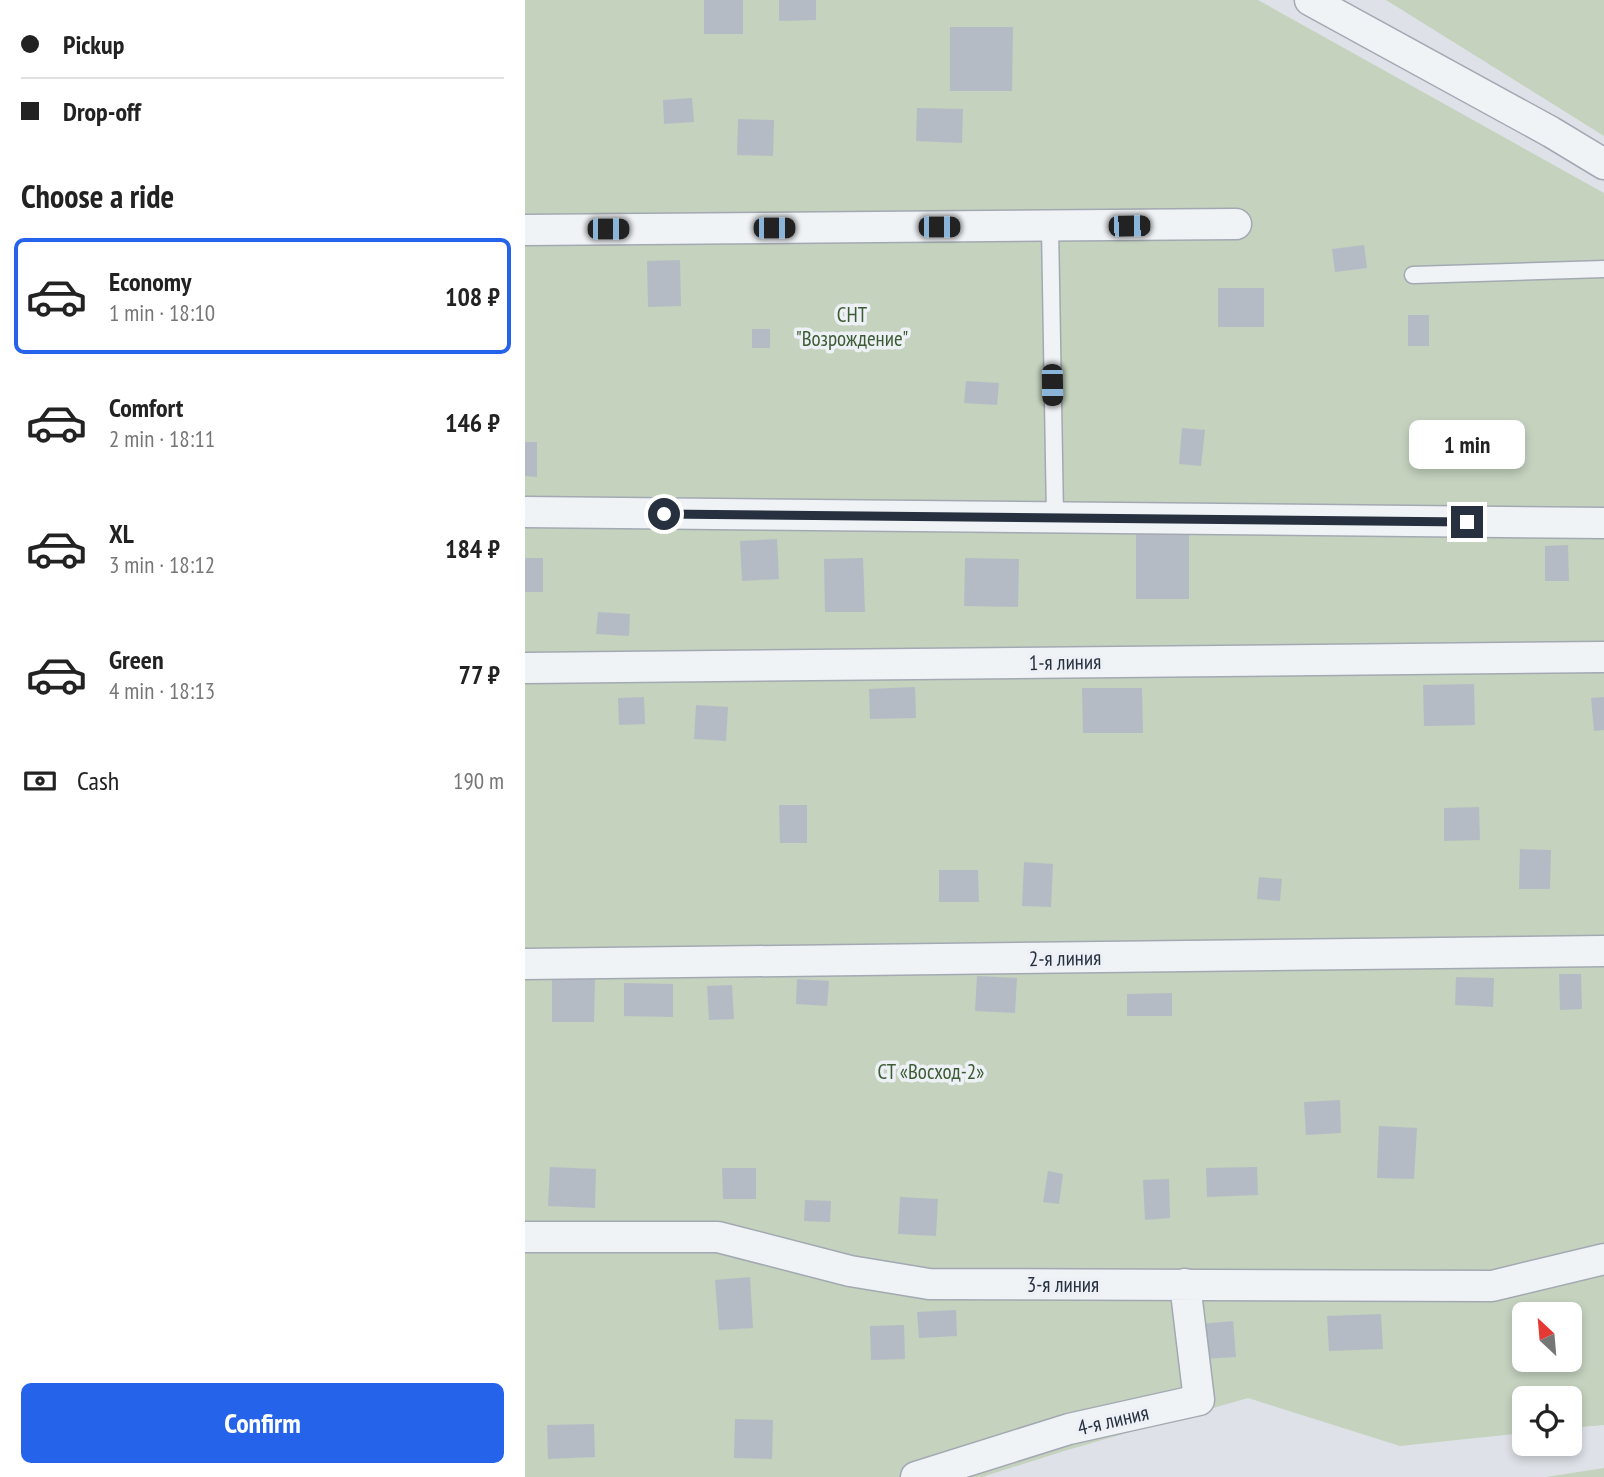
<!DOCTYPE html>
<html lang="en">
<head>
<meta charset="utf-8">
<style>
	body { margin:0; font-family:"PT Sans Narrow",sans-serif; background:#f6f6f6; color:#222; height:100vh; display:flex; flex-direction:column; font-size:26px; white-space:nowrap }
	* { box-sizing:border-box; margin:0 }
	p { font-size:23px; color:#767676 }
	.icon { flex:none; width:38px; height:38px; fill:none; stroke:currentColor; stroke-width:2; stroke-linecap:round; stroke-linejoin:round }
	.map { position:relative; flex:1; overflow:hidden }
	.side { display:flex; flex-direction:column; background:#fff; width:525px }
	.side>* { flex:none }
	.top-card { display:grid; align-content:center; height:154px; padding:0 21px; background:#fff }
	.needle { width:46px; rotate:334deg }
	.fabs { position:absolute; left:987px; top:1302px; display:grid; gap:14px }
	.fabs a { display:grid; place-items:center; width:70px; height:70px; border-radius:10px; background:#fff; box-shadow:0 4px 10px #0003; font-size:35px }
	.end { position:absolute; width:32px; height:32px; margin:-16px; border:9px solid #26303f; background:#fff; box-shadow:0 0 0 4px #fff }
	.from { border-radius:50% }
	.bubble { position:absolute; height:49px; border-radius:10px; background:#fff; box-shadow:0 4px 10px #0003; font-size:23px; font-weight:600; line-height:49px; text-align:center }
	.car { position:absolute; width:21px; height:42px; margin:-21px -10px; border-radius:9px; box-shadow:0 0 5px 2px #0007; background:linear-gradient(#222 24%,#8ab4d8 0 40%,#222 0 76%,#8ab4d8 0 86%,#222 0) }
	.top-card b { display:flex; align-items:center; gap:24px; height:66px; font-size:26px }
	.top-card b+b { border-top:2px solid #e0e0e0 }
	.top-card i { width:18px; height:18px; background:#222 }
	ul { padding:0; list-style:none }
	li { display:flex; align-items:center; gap:21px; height:116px; margin:0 14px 10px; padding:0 7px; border:4px solid transparent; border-radius:10px }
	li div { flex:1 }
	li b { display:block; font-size:26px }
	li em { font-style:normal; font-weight:600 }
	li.on { border-color:#2563eb }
	li>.icon { width:63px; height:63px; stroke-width:1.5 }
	h2 { padding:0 21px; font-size:32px; line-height:84px }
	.pay { display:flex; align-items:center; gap:18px; height:77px; padding:0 21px; font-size:26px }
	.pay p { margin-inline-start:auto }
	.primary-button { display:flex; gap:14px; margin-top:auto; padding:14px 21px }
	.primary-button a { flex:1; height:80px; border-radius:10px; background:#2563eb; color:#fff; font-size:28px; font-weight:600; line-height:80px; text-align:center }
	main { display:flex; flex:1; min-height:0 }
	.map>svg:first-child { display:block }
</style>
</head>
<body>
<main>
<section class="side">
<div class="top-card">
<b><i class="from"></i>Pickup</b>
<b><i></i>Drop-off</b>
</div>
<h2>Choose a ride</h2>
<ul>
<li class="on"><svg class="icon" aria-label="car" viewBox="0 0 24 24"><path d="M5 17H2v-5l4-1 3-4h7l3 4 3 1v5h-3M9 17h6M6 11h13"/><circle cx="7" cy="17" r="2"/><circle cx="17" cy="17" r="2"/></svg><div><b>Economy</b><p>1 min · 18:10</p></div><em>108 ₽</em></li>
<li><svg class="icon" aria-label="car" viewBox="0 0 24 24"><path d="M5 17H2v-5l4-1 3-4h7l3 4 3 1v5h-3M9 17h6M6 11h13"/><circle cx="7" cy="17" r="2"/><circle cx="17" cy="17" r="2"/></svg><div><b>Comfort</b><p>2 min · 18:11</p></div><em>146 ₽</em></li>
<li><svg class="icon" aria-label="car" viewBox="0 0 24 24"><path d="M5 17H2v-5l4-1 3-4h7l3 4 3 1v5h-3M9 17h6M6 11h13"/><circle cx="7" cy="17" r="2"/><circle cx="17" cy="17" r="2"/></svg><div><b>XL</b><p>3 min · 18:12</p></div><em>184 ₽</em></li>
<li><svg class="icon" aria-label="car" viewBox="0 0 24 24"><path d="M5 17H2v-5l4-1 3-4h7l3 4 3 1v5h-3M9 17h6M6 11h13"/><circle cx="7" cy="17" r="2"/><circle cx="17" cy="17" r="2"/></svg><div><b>Green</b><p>4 min · 18:13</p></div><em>77 ₽</em></li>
</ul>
<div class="pay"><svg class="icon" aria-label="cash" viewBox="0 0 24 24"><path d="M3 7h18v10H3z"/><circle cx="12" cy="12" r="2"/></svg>Cash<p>190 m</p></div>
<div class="primary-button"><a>Confirm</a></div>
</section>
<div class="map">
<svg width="1079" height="1477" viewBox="0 0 1079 1477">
	<rect width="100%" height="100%" fill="#dee2e8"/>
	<path fill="#c4d2be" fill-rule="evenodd" d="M0,0H733L1079,193V642L0,656Z
		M861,0H1079V136Z
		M1079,658V1425L1045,1428V1398H999V1433L875,1446L723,1398L539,1451L457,1477H0V674ZM999,1314H1045V1360H999Z
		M1079,1468V1477H1021Z"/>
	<path fill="#b5bbc5" d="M179,0H218V34H179Z
		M254,0H291V20L254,21Z
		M425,27H488L487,91H425Z
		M167,98L169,122L139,124L138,100Z
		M392,108L438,109L437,143L391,141Z
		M213,119L249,120L248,156L212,155Z
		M839,245L842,268L810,272L807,249Z
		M155,260L156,306L123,307L122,261Z
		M693,288H739V327H693Z
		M883,315H904V346H883Z
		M227,329H245V348H227Z
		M441,381L474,383L472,405L439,403Z
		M657,428L680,430L676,466L654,464Z
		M0,442H12V477L0,476Z
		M611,534H664V599H611Z
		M252,539L254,579L217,581L215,541Z
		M1043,545L1044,581H1020V546Z
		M0,558H18V592H0Z
		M338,558L340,612H300L299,559Z
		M440,558L494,559L493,607L439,606Z
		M73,612L105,614L104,636L71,634Z
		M949,684L950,725L899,726L898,685Z
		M390,687L391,718L345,719L344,689Z
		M557,688H617L618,733H558Z
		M119,697L120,724L94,725L93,698Z
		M1079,697V730L1069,731L1066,698Z
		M171,705L203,707L201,741L169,739Z
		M254,805H282V843H255Z
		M954,807L955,840L919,841V808Z
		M995,849L1026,850L1025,889H994Z
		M499,862L528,864L526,907L497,906Z
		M414,870H453L454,902H414Z
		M734,877L757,879L755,901L732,899Z
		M1034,974H1056L1057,1009L1035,1010Z
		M452,976L492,978L490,1013L450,1011Z
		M931,977L969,978L968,1007L930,1005Z
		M27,978L70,979L69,1022H27Z
		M272,979L304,981L302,1006L271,1004Z
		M99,983L148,984V1017L99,1016Z
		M207,985L209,1019L184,1020L182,986Z
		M647,993V1016H602V994Z
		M815,1100L816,1133L781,1135L779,1102Z
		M854,1126L892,1128L889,1179L852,1178Z
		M25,1167L71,1169L70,1208L23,1206Z
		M732,1167L733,1195L682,1197L681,1168Z
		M197,1168H231V1199H198Z
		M523,1171L538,1174L534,1204L518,1202Z
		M644,1179L645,1218L620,1220L618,1180Z
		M375,1197L413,1199L411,1236L373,1234Z
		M280,1200L306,1201L305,1222L279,1221Z
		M225,1277L228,1328L194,1330L190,1280Z
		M431,1310L432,1336L394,1338L392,1312Z
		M856,1314L858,1349L804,1351L802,1316Z
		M708,1321L711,1357L678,1359L675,1324Z
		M379,1325L380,1359L346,1360L345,1326Z
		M210,1419L248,1420L247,1459L209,1458Z
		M69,1424L70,1457L23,1459L22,1425Z"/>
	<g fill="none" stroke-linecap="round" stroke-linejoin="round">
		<defs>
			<path id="service" d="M525,226L530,517
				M888,275L1079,269"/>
			<path id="minor" d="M785,0L1026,132L1079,164
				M0,230L711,224
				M0,512L1079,523
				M0,668L1079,657
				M0,964L1079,951
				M0,1237H193L325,1271L404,1284L967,1286L1079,1259
				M391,1477L544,1429L674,1400L660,1284"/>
		</defs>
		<use href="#service" stroke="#a3a9b2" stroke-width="19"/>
		<use href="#minor" stroke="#a3a9b2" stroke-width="33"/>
		<use href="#service" stroke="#f0f3f6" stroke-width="16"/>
		<use href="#minor" stroke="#f0f3f6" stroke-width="30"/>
	</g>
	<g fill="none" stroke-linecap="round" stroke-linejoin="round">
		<path stroke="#26303f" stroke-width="9" d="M139,514L942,522"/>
	</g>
	<g text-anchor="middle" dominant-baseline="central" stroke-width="7" stroke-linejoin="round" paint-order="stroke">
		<g font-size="21" fill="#3c5b33" stroke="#edf1f6">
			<text x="327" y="314">СНТ<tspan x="327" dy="24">"Возрождение"</tspan></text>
			<text x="406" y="1071">СТ «Восход-2»</text>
		</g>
		<g font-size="21" fill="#26303f" stroke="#edf1f6">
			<text transform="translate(540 662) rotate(-1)">1-я линия</text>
			<text transform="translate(540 958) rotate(-1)">2-я линия</text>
			<text x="538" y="1284">3-я линия</text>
			<text transform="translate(588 1420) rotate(-13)">4-я линия</text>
		</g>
	</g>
</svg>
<div class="fabs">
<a><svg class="needle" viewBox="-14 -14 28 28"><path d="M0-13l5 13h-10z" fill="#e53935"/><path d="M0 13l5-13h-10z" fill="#767676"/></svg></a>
<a><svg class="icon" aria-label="locate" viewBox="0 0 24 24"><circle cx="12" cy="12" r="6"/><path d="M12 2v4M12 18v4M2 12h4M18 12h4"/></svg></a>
</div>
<i class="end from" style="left:139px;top:514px"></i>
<i class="end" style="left:942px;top:522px"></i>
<div class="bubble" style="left:884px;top:420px;width:116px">1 min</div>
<i class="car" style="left:604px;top:226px;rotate:89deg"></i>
<i class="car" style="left:414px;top:227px;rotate:90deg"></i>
<i class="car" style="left:249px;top:228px;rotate:90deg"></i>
<i class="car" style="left:83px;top:229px;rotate:90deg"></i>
<i class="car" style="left:527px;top:385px;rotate:179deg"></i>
</div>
</main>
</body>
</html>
